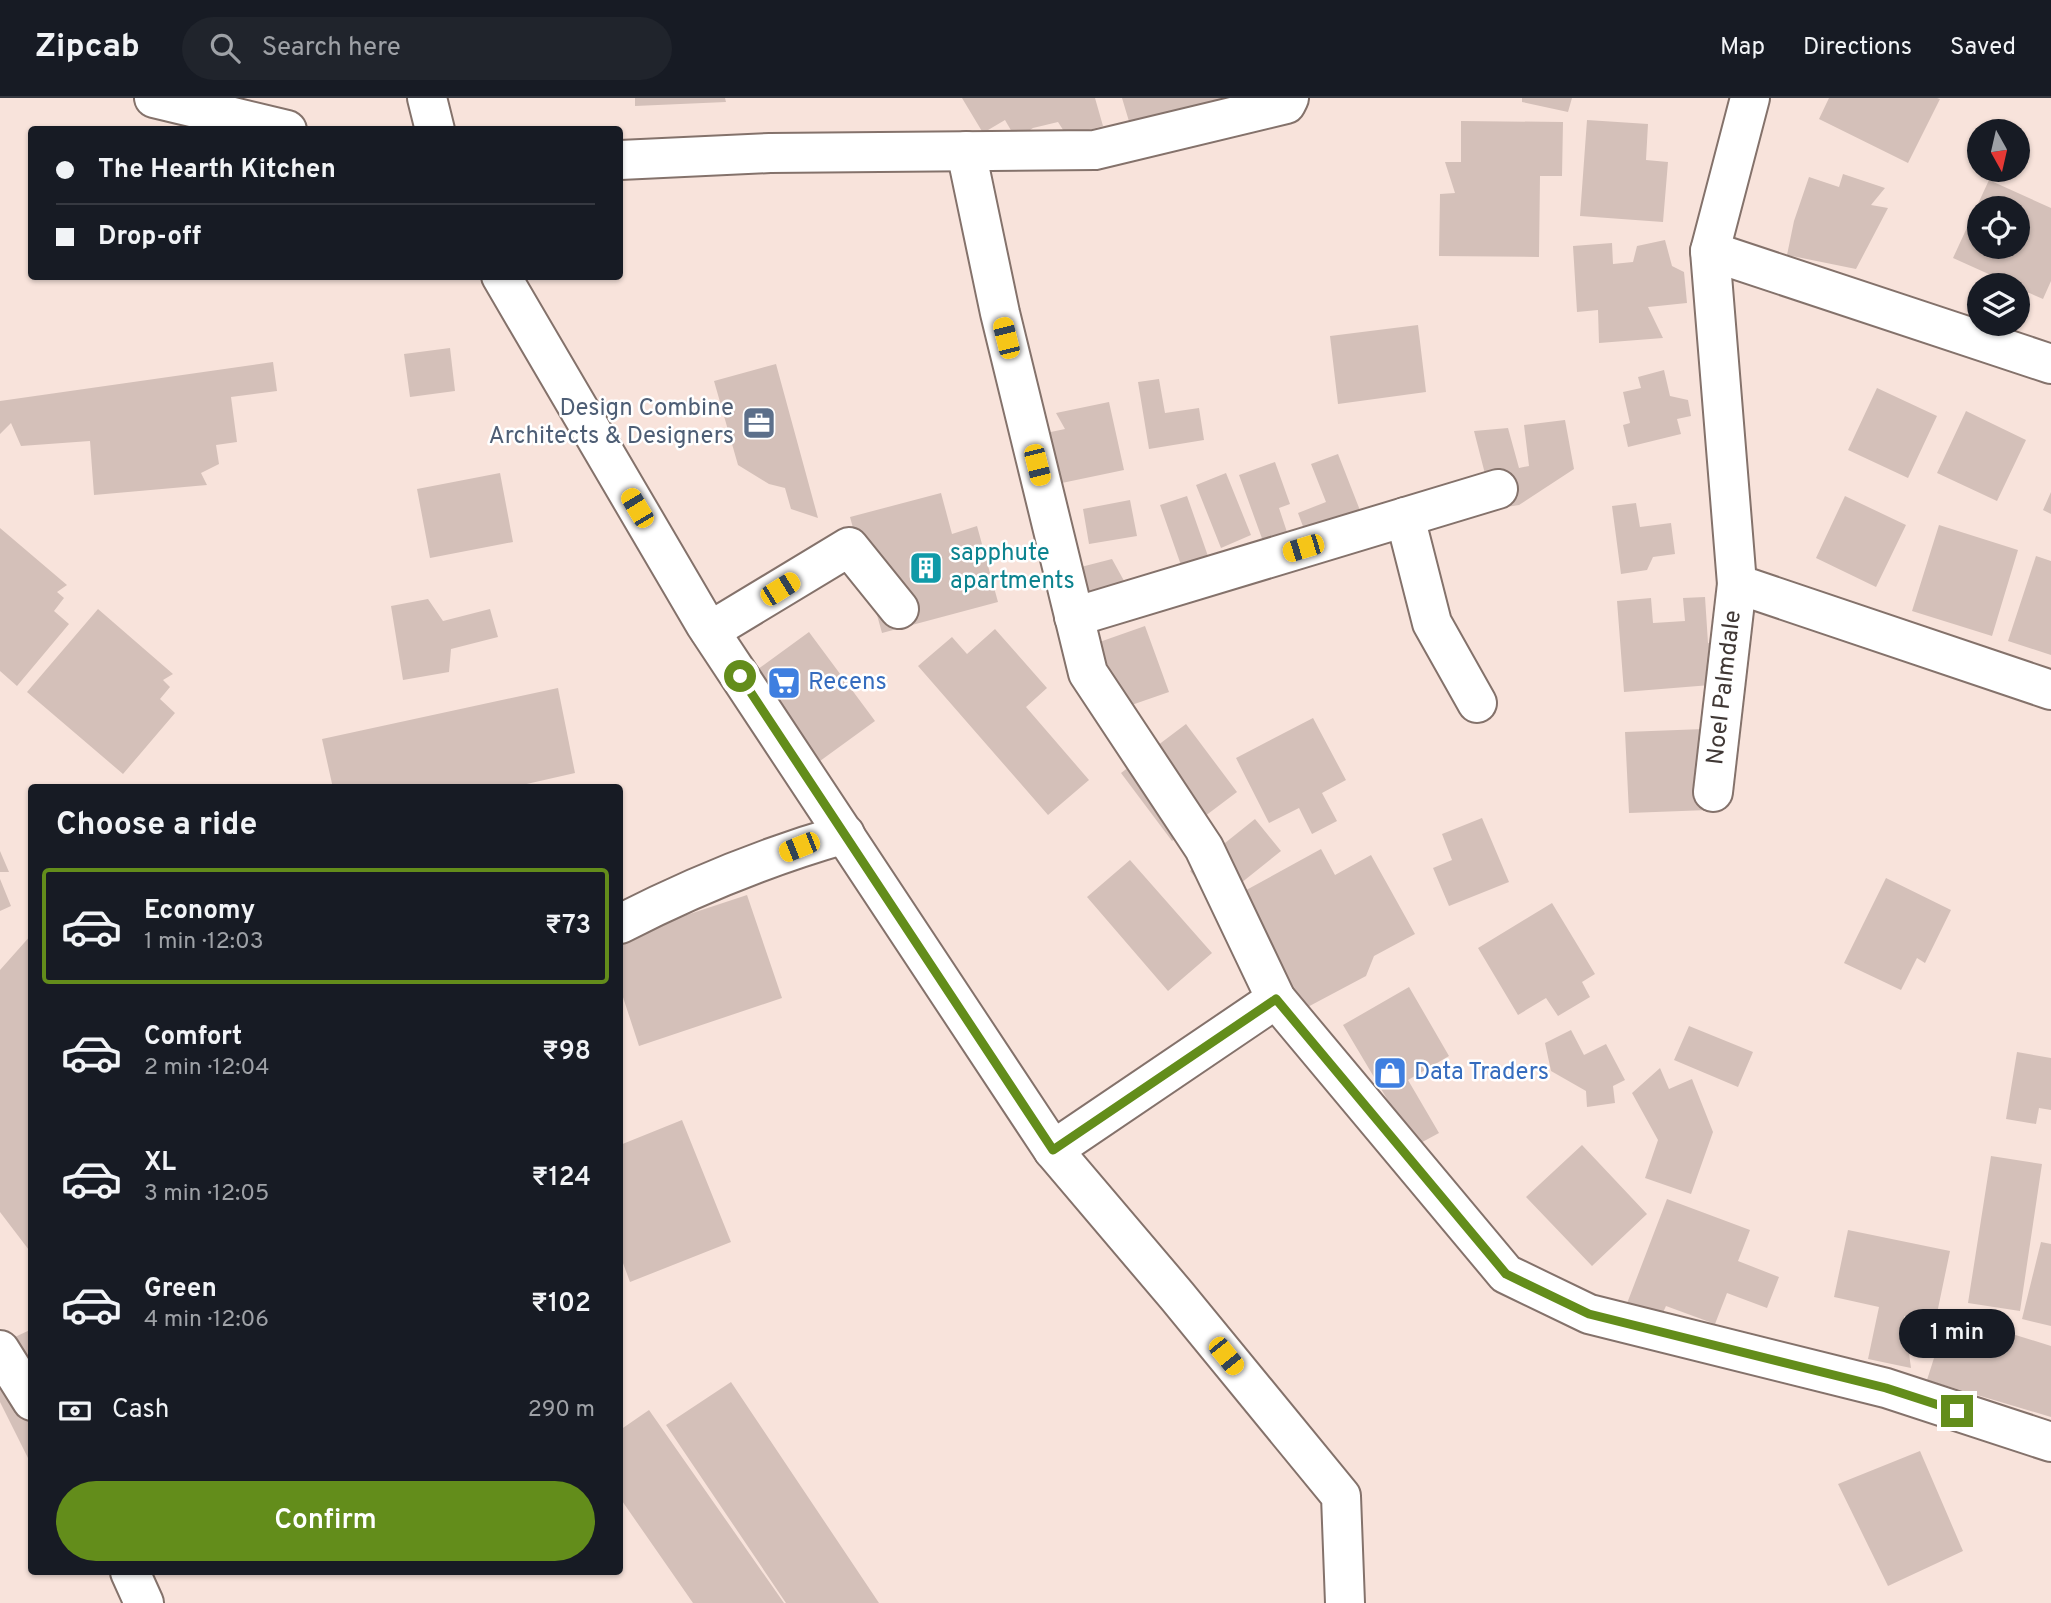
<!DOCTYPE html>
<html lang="en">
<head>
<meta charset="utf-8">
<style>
	body { margin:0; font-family:Overpass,sans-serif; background:#20242c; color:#f1f3f6; height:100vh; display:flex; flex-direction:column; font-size:26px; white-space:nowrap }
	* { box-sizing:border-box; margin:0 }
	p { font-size:23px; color:#9ea1a6 }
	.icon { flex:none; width:38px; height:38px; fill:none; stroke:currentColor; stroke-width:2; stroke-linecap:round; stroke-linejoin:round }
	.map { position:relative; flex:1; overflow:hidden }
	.sheet { position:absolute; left:28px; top:686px; width:595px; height:791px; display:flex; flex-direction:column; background:#171b24; border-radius:7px; box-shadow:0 2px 5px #0004 }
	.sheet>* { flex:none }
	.banner { position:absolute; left:28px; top:28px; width:595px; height:154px; border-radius:7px; box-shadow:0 2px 5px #0004; display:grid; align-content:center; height:154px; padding:0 28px; background:#171b24 }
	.needle { width:46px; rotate:172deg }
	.tools { position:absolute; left:1967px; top:21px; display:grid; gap:14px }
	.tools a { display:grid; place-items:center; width:63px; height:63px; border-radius:50%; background:#171b24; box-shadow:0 2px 5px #0004; font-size:35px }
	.end { position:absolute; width:32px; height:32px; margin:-16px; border:9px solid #638d1b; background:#fff; box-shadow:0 0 0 4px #fff }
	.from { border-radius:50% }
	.bubble { position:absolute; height:49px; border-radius:24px; background:#171b24; box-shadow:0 2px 5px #0004; font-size:23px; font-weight:600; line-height:49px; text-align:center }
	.car { position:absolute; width:21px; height:42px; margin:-21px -10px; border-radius:9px; box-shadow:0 0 5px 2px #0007; background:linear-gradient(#f5c518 24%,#345 0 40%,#f5c518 0 76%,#345 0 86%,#f5c518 0) }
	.banner b { display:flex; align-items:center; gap:24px; height:66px; font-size:26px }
	.banner b+b { border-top:2px solid #363941 }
	.banner i { width:18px; height:18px; background:#f1f3f6 }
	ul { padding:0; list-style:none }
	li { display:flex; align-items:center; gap:21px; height:116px; margin:0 14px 10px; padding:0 14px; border:4px solid transparent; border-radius:7px }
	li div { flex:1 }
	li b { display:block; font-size:26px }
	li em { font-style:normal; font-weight:600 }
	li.current { border-color:#638d1b }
	li>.icon { width:63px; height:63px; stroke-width:1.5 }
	h2 { padding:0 28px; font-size:32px; line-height:84px }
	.pay { display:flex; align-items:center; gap:18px; height:77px; padding:0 28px; font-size:26px }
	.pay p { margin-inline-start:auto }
	.action { display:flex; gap:14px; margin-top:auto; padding:14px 28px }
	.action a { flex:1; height:80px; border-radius:42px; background:#638d1b; color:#fff; font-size:28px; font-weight:600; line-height:80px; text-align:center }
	header { display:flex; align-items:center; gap:42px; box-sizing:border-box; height:98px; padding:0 35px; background:#171b24; border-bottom:2px solid #363941 }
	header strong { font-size:33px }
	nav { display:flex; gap:38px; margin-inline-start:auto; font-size:24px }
	.search { width:490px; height:63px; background:#20242c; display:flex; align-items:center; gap:18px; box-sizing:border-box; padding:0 24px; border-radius:38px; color:#9ea1a6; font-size:26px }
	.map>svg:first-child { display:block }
</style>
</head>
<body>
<header>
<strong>Zipcab</strong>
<div class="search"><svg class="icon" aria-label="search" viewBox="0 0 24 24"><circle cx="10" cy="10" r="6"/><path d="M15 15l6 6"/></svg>Search here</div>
<nav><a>Map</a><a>Directions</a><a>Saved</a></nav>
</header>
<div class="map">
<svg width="2051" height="1505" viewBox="0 0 2051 1505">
	<rect width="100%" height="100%" fill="#f8e3db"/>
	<path fill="#d4c0b9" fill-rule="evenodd" d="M635,0H725L726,4L635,8Z
		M962,0H1095L1103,28L1067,38L1058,24L1033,30L1016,41L1005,22L983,35Z
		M1122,0H1228V1L1131,30Z
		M1522,0H1572L1568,14L1522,4Z
		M1829,0H1937L1940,1L1908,65L1819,21Z
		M1587,22L1648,26L1646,62L1668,64L1663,124L1580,118Z
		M1461,23L1563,24L1562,78H1540L1539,159L1439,158L1440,96L1455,95L1445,64H1461Z
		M1843,76L1885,90L1871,107L1888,110L1856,171L1787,157L1794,123L1809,79L1839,89Z
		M1989,82L2051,110V183L2043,201L2018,190V187H2013L1953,160ZM1979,110H2018V149H1979Z
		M1665,142L1672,168L1684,174L1687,205L1648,209L1663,240L1599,245L1598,212L1577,214L1573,148L1612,145L1613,166L1633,164L1637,148Z
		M1418,227L1426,294L1338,306L1330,238Z
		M450,250L455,293L410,299L404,256Z
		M273,264L277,293L231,299L237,344L216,347L219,366L201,375L207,387L94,397L90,343L21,348L11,325L0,336V303Z
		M776,266L818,420L791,411L785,390L769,386L738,367L714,283Z
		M1664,272L1670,298L1688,302L1691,318L1677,321L1681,336L1628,349L1623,327L1630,325L1623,294L1641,290L1638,279Z
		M1159,281L1165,315L1199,310L1204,342L1149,351L1138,284Z
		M1877,290L1937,318L1908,380L1848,352Z
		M1109,304L1124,372L1057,386L1046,335L1065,331L1056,315Z
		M1966,313L2026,342L1997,403L1937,375Z
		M1565,322L1574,371L1519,407L1494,411L1474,333L1508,330L1519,370L1529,368L1524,327Z
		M1338,356L1363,420L1308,442L1298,415L1326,404L1311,366Z
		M1275,364L1290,406L1279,410L1288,437L1264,446L1239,377Z
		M500,375L513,444L430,460L417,391Z
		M1226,375L1251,437L1221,450L1196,387Z
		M2051,394V416L2043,412Z
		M941,395L952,436L977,428L998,504L882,535L850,419Z
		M1187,398L1209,461L1182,470L1160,407Z
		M1845,398L1906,427L1876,489L1816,460Z
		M1130,402L1137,438L1089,446L1083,411Z
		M1636,405L1640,429L1671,425L1675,456L1653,459L1647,472L1621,476L1612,408Z
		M1939,427L2018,452L1992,538L1912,513Z
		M0,430L67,487L57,494L64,500L54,513L69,526L17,588L0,573Z
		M2036,458L2051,463V557L2008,543Z
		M1112,461L1128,490L1085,501L1077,470Z
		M1705,499L1708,545L1720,544L1723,586L1624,594L1617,503L1651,500L1653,525L1685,523L1683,500Z
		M428,501L443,523L490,511L498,539L451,551L449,574L403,582L391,508Z
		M98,511L173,576L163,582L170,589L160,601L175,615L123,676L27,594Z
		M1145,528L1169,594L1097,619L1074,553Z
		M995,531L1047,590L1026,609L1089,682L1048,717L918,568L952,539L967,556Z
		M809,534L875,623L820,663L754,574Z
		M558,590L575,675L509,690H333L322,641Z
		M1313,620L1346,682L1322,695L1337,723L1312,736L1299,710L1269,725L1236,660Z
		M1186,626L1237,694L1172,743L1121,675Z
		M1704,631L1708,712L1629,715L1625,634Z
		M1482,720L1509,784L1449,808L1433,770L1452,762L1442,736Z
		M1255,721L1281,753L1216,805L1190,773Z
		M1321,751L1335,777L1371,757L1415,836L1374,858L1366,878L1302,912L1239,796Z
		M0,753L9,774H0Z
		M1130,762L1212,855L1168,893L1087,799Z
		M1886,780L1951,812L1925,865L1917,860L1901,892L1844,865Z
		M0,781L11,808L0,813Z
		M747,797L782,900L639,948L620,890V839Z
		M1552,805L1595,876L1582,884L1590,899L1558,918L1546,900L1518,917L1478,850Z
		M32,836V1156L0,1114V872Z
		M1409,889L1449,958L1408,982L1439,1035L1415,1048L1343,927Z
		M1689,928L1753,954L1738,989L1674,962Z
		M1571,932L1584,957L1606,946L1625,982L1613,988L1615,1005L1587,1009L1586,993L1551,973L1545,945Z
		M2017,954L2051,960V1012L2039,1010L2036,1026L2006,1021Z
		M1660,970L1669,991L1692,981L1713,1034L1691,1096L1645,1080L1658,1042L1632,995Z
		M682,1022L731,1144L630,1184L620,1157V1047Z
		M1582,1047L1647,1116L1592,1168L1526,1099Z
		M1991,1058L2042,1066L2020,1213L1968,1205Z
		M1667,1101L1750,1132L1738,1163L1779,1179L1767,1210L1727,1195L1715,1226L1666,1208L1660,1221L1626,1208Z
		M1848,1132L1950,1153L1935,1225L1904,1218L1911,1270L1868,1261L1879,1209L1834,1199Z
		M2041,1144L2051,1146V1228L2022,1221Z
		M1948,1216L2051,1248V1319L1927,1282Z
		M32,1231V1368L0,1304V1246Z
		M731,1284L879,1505H786L666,1327Z
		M649,1312L784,1505H693L620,1400V1332Z
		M1920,1353L1963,1453L1888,1488L1838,1386Z"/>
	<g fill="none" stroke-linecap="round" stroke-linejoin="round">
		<defs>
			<g id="minor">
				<path d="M154,0L287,32"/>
				<path d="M427,0L435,32"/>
				<path d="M1750,0L1710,153L1737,486L2051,592"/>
				<path d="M966,53L1000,215L1088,575L1204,750L1276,901L1506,1176L1589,1216L1886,1290L2051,1344"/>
				<path d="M620,62L770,55L1095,52L1286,6L1289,0"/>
				<path d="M1710,153L2051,266"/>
				<path d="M501,178L705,526L1053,1052L1177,1198L1341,1398L1345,1505"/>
				<path d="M1405,419L1432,525L1477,605"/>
				<path d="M1074,519L1498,391"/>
				<path d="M710,533L849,449L899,511"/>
				<path id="s1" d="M1713,694L1737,486"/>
				<path d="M620,826C692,789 768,758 845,736"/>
				<path d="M1053,1052L1276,901"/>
				<path d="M0,1252L32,1303"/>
				<path d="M130,1474L144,1505"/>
			</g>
		</defs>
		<use href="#minor" stroke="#84726b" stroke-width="42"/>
		<use href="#minor" stroke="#fff" stroke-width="38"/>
	</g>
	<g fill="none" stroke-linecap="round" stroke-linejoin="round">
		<path stroke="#638d1b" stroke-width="9" d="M740,578L1053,1052L1276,901L1506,1176L1589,1216L1886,1290L1957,1313"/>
	</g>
	<defs>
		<symbol id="office-square" viewBox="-11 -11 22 22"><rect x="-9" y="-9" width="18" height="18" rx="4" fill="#5c6f8a" stroke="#fff"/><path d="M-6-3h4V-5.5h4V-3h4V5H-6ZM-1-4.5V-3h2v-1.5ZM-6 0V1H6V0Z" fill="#fff"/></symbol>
		<symbol id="building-square" viewBox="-11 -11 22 22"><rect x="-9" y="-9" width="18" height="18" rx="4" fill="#0f9aa8" stroke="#fff"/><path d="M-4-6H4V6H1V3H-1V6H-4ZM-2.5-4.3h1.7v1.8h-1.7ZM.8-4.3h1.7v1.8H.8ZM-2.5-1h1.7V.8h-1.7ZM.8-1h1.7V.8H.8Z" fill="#fff"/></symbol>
		<symbol id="supermarket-square" viewBox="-11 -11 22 22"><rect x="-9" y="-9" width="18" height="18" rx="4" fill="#3f7fe0" stroke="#fff"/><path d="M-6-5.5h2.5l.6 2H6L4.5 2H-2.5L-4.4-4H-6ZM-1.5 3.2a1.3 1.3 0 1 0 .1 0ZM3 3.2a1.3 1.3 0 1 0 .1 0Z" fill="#fff"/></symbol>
		<symbol id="shop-square" viewBox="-11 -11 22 22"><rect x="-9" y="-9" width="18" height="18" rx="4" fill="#3f7fe0" stroke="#fff"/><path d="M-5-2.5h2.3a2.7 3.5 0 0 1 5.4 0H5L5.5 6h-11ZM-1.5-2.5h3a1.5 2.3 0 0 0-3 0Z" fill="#fff"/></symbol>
	</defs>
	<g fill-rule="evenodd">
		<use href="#office-square" x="740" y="306" width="38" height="38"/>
		<use href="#building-square" x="907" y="451" width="38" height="38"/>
		<use href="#supermarket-square" x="765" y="566" width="38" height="38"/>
		<use href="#shop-square" x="1371" y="956" width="38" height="38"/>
	</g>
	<g text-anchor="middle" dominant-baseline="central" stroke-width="5" stroke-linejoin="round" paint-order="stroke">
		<g font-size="24" fill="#4e5e75" stroke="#fff" text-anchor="end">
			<text x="734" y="311">Design Combine<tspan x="734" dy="28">Architects &amp; Designers</tspan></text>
		</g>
		<g font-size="24" fill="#0d838f" stroke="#fff" text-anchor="start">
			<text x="950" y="456">sapphute<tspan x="950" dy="28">apartments</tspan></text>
		</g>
		<g font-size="24" fill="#366cbe" stroke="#fff" text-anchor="start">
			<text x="808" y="585">Recens</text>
			<text x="1414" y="975">Data Traders</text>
		</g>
		<g font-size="24" fill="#403835" stroke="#fff">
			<text stroke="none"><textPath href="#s1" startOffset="105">Noel Palmdale</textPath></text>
		</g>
	</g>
</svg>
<div class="tools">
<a><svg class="needle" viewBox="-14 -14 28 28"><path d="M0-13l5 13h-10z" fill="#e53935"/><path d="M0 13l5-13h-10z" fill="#9ea1a6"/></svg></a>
<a><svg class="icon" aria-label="locate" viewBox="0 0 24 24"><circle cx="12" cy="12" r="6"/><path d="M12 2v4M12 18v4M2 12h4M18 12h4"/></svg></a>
<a><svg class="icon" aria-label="layers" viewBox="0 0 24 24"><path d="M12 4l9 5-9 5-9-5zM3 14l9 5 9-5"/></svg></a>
</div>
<i class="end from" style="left:740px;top:578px"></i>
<i class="end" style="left:1957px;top:1313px"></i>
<div class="bubble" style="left:1899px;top:1211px;width:116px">1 min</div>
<i class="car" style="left:1006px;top:240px;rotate:346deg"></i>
<i class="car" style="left:1037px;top:367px;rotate:166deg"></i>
<i class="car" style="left:637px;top:410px;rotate:329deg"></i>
<i class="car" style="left:1303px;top:450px;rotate:253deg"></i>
<i class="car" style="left:780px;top:491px;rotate:58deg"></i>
<i class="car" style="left:799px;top:749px;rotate:248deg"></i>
<i class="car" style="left:1226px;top:1258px;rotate:141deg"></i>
<div class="banner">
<b><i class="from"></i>The Hearth Kitchen</b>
<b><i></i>Drop-off</b>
</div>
<section class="sheet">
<h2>Choose a ride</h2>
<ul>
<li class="current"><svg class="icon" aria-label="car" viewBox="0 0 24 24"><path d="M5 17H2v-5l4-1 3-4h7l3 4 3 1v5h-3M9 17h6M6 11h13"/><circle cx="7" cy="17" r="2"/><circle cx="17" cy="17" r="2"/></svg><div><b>Economy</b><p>1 min · 12:03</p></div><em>₹73</em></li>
<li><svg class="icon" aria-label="car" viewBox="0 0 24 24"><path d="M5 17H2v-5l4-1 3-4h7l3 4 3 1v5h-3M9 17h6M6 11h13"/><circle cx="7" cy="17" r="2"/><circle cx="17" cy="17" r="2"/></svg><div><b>Comfort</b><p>2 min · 12:04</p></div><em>₹98</em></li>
<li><svg class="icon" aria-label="car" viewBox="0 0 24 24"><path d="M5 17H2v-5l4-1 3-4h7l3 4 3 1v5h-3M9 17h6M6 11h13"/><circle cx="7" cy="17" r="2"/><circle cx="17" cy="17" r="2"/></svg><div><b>XL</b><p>3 min · 12:05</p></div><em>₹124</em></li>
<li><svg class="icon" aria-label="car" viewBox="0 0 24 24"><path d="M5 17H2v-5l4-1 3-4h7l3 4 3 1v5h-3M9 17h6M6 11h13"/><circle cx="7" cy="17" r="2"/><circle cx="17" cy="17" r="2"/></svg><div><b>Green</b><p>4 min · 12:06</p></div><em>₹102</em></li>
</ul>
<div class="pay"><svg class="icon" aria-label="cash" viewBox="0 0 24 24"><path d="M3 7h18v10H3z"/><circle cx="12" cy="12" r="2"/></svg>Cash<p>290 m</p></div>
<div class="action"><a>Confirm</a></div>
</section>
</div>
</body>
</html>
